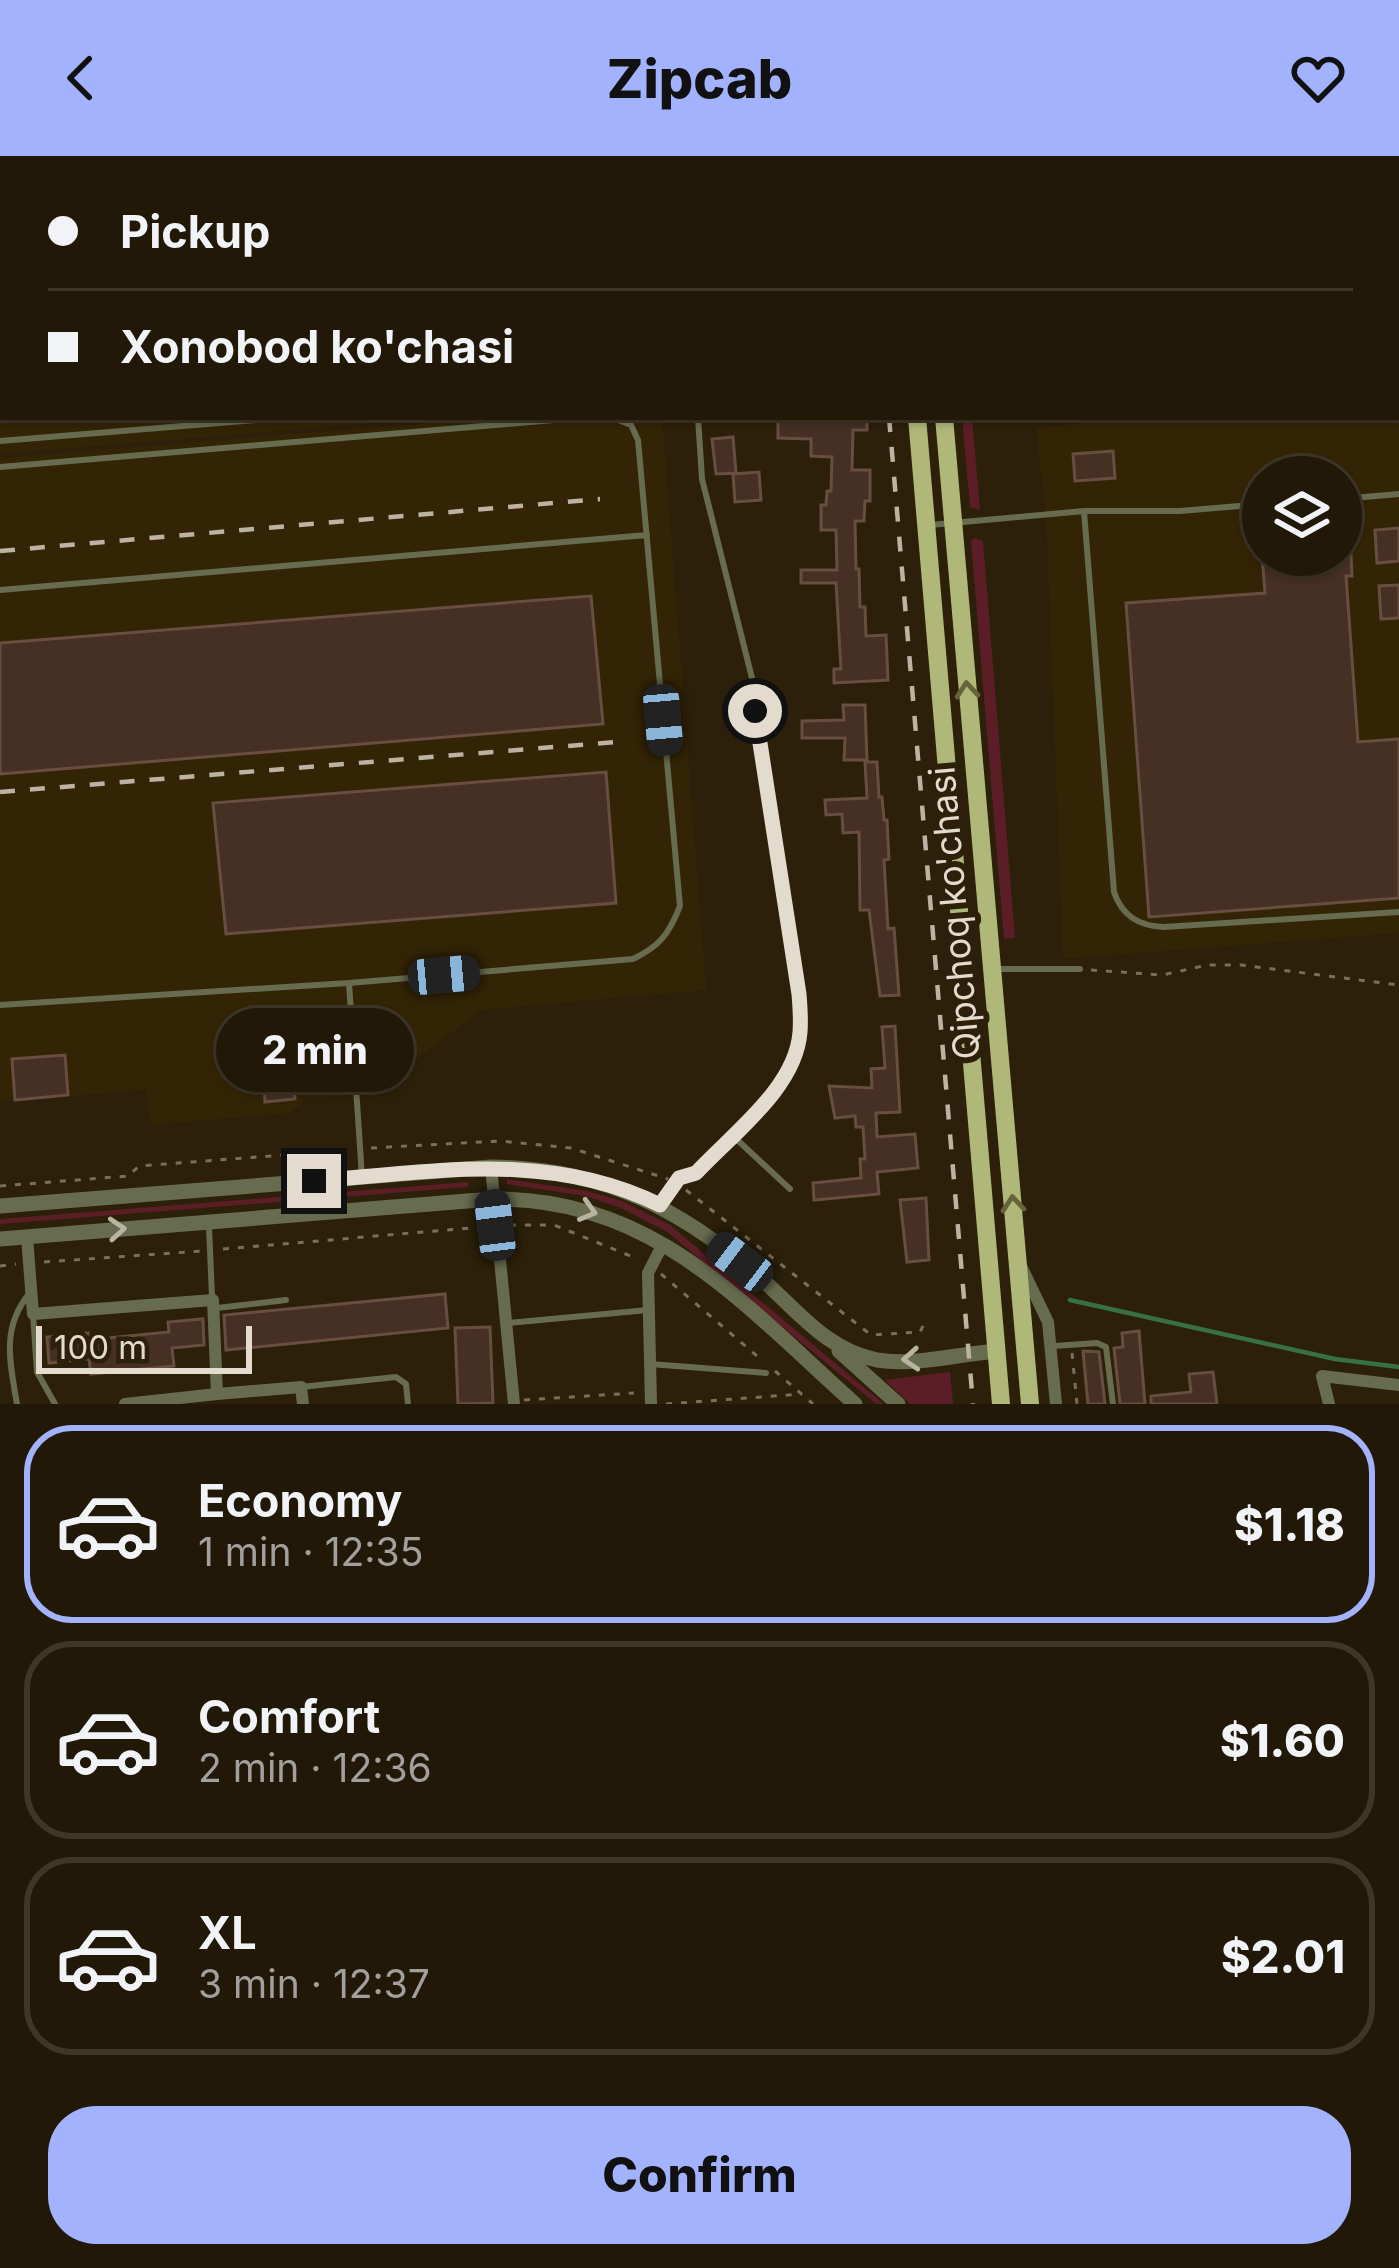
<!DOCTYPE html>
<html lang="en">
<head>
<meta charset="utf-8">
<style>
	body { margin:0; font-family:Inter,sans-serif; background:#292112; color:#f1f3f6; height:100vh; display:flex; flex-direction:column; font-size:45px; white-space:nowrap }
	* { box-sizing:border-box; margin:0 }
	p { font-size:39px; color:#a2a09c }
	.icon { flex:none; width:66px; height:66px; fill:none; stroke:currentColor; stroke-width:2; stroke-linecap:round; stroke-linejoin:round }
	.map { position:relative; height:1248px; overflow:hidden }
	.sheet { display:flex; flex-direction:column; background:#211808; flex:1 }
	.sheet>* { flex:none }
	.top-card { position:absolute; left:0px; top:0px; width:1401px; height:264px; box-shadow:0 3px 9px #0004,0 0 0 3px #3e3729; display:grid; align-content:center; height:264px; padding:0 48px; background:#211808 }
	.controls { position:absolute; left:1242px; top:300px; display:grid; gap:24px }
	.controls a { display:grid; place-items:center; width:120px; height:120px; border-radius:50%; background:#211808; box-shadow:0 3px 9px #0004,0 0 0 3px #3e3729; font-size:60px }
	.scale { position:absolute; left:36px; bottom:30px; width:216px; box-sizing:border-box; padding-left:12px; border:6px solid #e3dbcd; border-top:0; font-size:33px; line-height:42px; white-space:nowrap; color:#e3dbcd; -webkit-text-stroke:9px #2c200a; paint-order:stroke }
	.end { position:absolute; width:54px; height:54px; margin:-27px; border:15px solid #e3dbcd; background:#111; box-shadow:0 0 0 6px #111 }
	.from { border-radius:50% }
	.bubble { position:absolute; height:84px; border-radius:42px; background:#211808; box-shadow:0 3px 9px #0004,0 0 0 3px #3e3729; font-size:39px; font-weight:800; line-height:84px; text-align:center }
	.car { position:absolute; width:36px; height:72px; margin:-36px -18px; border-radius:15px; box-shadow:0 0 9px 3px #0007; background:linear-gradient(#222 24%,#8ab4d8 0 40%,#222 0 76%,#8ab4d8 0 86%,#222 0) }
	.top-card b { display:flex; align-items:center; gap:42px; height:114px; font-size:45px }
	.top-card b+b { border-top:3px solid #3e3729 }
	.top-card i { width:30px; height:30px; background:#f1f3f6 }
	ul { padding:21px 0 0; list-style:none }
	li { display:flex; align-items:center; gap:36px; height:198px; margin:0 24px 18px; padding:0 24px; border:6px solid #3e3729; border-radius:48px }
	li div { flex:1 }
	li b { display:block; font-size:45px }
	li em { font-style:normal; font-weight:800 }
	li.selected { border-color:#a3b2fd }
	li>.icon { width:108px; height:108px; stroke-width:1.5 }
	.button { display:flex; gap:24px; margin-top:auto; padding:24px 48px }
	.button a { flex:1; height:138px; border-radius:48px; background:#a3b2fd; color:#111; font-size:48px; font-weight:800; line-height:138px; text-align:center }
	header { display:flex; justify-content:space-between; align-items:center; height:156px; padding:0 48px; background:#a3b2fd; color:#111; font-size:54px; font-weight:800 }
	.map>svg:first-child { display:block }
</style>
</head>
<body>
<header><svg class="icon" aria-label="back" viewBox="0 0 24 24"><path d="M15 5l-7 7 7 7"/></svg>Zipcab<svg class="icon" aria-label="heart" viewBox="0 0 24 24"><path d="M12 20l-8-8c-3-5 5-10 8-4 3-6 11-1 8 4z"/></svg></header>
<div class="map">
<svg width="1399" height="1248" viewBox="0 0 1399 1248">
	<rect width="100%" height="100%" fill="#2c200a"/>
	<path fill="#342406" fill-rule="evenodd" d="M0,0H777L3,3V261H449L0,298Z
		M1399,225V777L1063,803L1046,359L1036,273L1125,261H1398ZM1263,321H1341V399H1263Z
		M504,261H662L706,834L481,854L369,938L309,942L290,957L151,969L146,934L0,946V302Z"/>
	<path fill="#5b1e27" d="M962,261H972L980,354L970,351Z
		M975,382L983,385L1015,782L1004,783L971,385Z
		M507,1023L587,1035L622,1045L670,1069L884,1248H876L666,1075L621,1052L585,1040L507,1028Z
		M468,1026V1031L0,1068V1063Z
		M950,1216L953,1248H910L885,1224Z"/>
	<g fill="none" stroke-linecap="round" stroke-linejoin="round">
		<path stroke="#387141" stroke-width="4.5" d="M1020,0L1023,3
			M1398,197H1399
			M1070,1144L1335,1203L1399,1211"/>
	</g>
	<path fill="#462f23" stroke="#674e41" stroke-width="3" d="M867,261V274H853L852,314H870V345H865L864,365H855L856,413H859L860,451H865L866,480L886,479L888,524L834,527V513H841L836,427H801V414H837L836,374H821V349H826L827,335H831L832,301L811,300V283L778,282V262Z
		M733,281L736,317L716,318L712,283Z
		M1113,295L1115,322L1075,325L1073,298Z
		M759,316L761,344L735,346L733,318Z
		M1399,372V405L1377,407L1375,374Z
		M1262,399H1351L1352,420H1346L1358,586L1399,583V742L1149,761L1126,447L1265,437Z
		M1399,429V462L1381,463L1379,430Z
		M591,440L603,568L0,618V487Z
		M843,549H865L867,604H844L845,582H802V565L844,564Z
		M865,606H877L879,641H882L884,664H887L889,703L884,704L888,773L894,772L899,839L880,840L869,754H860L859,676L843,677L842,658L826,659L825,644L867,642Z
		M606,616L616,747L226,778L213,647Z
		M895,870L900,956L876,957L877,981L915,978L918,1012L877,1016L879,1038L814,1044L813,1027L861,1022L860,1003H865L863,971H856L855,960L835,962L829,930L872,932L871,913L885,912L882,871Z
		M65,899L68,939L15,944L12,903Z
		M293,924L295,943L265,946L264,926Z
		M926,1042L929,1104L907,1106L900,1044Z
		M445,1138L448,1172L226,1194L224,1159Z
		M203,1163L204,1189L172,1192L174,1210L91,1218L89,1203L49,1207L47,1181L88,1177V1184L169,1176L168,1166Z
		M490,1171L493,1247L458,1248L455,1172Z
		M1139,1175L1145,1248H1120L1114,1192L1123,1191L1122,1177Z
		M1083,1195L1099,1196L1105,1248H1088Z
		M1213,1216L1217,1248H1151V1240L1191,1236L1189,1218Z"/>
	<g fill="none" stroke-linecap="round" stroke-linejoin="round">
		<path stroke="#7a6f5d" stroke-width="3" stroke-dasharray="6 9" stroke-linecap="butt" d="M1398,215H1399
			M1091,814L1162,819L1207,809H1241L1399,829
			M371,992L500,985L571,992L668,1023
			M0,1030L128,1020L139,1010L350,994
			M686,1034L871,1179L920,1176L924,1168
			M510,1069H554L638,1103
			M223,1093L483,1071
			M44,1106L202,1095
			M0,1110L16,1108
			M661,1118L763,1205
			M1072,1197L1077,1248
			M775,1215L813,1248
			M524,1244L634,1237
			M666,1248L802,1238"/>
		<path stroke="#686c4f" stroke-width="6" d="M0,285L292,261
			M0,311L589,261
			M1341,343L1399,338
			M1084,355L1114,736C1122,760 1139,770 1164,771L1399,756
			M930,369L1084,355H1180L1263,348
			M0,434L647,379
			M993,813H1080
			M349,827L362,1021
			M0,849L349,827L633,803C660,790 669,778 680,750L638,284L631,269L611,261
			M732,979L790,1033
			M660,1049L679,1022L696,1017C732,979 796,932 800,876C801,864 800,850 799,838L757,588L752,522L702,323L698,261
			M209,1070L212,1141
			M217,1152L286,1144
			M33,1158L37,1216L55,1248
			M508,1167L648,1154
			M1054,1190L1097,1187L1106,1191L1113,1248
			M650,1208L766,1217
			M301,1231L396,1221L406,1228L408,1248
			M17,1248C10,1207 1,1172 29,1138"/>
		<path stroke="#686c4f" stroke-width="12" d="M491,1011L514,1248
			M27,1081L33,1158L213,1144L217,1238L301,1231L303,1248
			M1022,1112L1048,1166L1056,1248
			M125,1248L217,1238
			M651,1248L648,1117L663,1088
			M1329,1248L1322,1220L1399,1229"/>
		<path stroke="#686c4f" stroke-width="15" d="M0,1050L491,1011C603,1012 683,1053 765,1126C799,1157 829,1195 877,1204C915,1210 959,1198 997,1195
			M0,1083L492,1043C654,1041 743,1148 855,1248
			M839,1195L898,1248"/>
		<path stroke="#afb779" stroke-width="18" d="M896,0V3
			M923,0V3
			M917,261L1001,1248
			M944,261L1030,1248"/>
		<path stroke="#bcb3a3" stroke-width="4.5" stroke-dasharray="15 15" stroke-linecap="butt" d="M868,0V3
			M889,261L973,1248
			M0,395L600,343
			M0,636L616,586"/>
	</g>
	<defs><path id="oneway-chevron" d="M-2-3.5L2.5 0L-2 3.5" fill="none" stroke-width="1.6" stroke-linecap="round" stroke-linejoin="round" transform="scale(3)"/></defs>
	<g stroke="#67643c">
		<use href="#oneway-chevron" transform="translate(967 534) rotate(-95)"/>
		<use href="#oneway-chevron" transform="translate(1013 1048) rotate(-95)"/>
	</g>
	<g stroke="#b8b4a1">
		<use href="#oneway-chevron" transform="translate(588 1055) rotate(16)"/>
		<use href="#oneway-chevron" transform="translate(117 1073) rotate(-4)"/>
		<use href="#oneway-chevron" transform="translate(911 1203) rotate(176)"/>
	</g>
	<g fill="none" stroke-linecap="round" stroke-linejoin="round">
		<path stroke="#e3dbcd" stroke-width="15" d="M314,1025C432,1016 550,994 660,1049L679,1022L696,1017C732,978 796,932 800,876C801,864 800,850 799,838L755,555"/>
	</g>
	<g text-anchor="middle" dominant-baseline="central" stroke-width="12" stroke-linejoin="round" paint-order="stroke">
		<g font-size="36" fill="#e3dbcd" stroke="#2c200a">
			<text transform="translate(954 757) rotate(-95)">Qipchoq ko'chasi</text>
		</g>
	</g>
</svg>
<div class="controls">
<a><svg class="icon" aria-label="layers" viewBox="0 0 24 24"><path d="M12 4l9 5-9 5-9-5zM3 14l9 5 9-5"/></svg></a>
</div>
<div class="scale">100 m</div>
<i class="end from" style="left:755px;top:555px"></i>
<i class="end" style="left:314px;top:1025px"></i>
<div class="bubble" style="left:216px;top:852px;width:198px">2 min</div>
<i class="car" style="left:663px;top:564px;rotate:175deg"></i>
<i class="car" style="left:444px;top:819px;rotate:85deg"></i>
<i class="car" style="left:495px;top:1069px;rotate:353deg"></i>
<i class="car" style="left:740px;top:1106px;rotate:307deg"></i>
<div class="top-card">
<b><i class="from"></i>Pickup</b>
<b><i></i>Xonobod ko'chasi</b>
</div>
</div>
<section class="sheet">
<ul>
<li class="selected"><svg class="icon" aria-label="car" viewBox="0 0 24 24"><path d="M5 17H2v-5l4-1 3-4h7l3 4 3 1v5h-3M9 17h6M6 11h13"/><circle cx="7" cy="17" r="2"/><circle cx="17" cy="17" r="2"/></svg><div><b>Economy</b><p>1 min · 12:35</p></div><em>$1.18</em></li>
<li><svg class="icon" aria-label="car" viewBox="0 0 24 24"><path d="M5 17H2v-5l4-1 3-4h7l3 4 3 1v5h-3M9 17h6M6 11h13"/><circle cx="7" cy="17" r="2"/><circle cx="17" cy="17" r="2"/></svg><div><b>Comfort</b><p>2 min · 12:36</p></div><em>$1.60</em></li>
<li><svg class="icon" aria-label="car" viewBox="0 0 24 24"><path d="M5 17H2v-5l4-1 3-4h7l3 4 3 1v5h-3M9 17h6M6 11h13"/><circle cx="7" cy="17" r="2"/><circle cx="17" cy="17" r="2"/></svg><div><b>XL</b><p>3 min · 12:37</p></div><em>$2.01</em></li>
</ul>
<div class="button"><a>Confirm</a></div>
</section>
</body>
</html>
